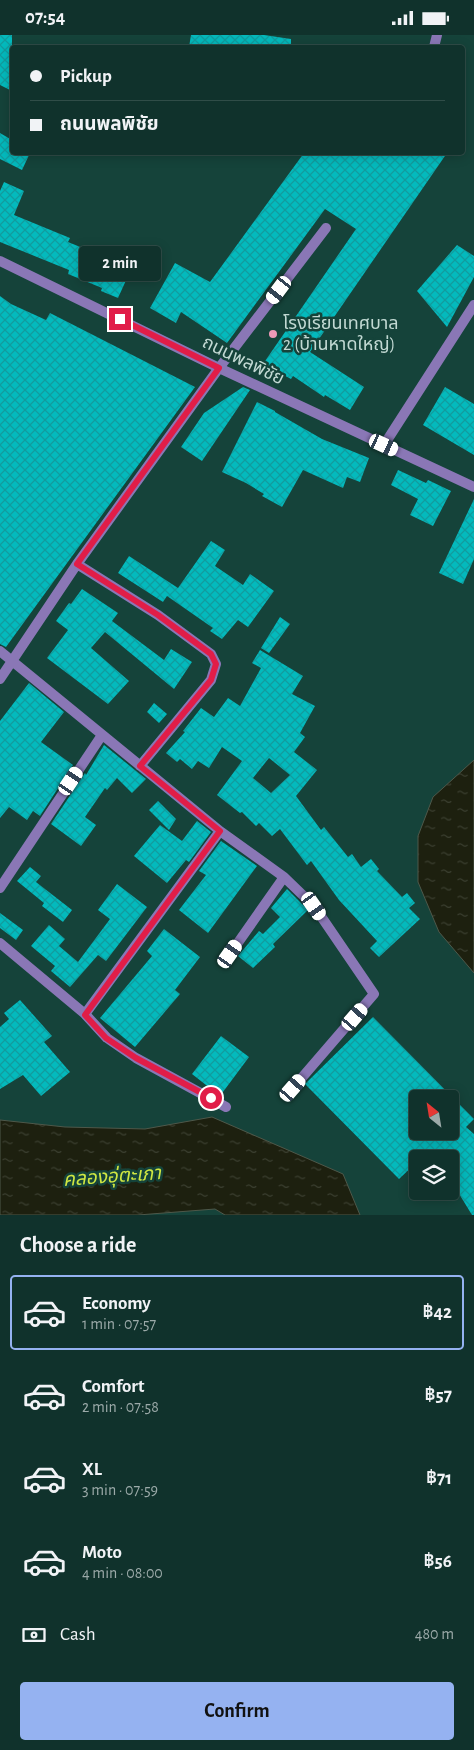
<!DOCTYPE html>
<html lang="en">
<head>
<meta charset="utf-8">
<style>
	body { margin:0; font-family:"Alegreya Sans","Noto Sans Thai",sans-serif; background:#193a34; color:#f1f3f6; height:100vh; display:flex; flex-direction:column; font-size:19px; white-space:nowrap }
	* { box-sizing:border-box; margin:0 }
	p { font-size:16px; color:#9caaa9 }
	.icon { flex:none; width:28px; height:28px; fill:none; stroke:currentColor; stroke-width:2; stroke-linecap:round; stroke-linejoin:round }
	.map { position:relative; height:1180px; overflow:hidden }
	.panel { display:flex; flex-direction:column; background:#10322c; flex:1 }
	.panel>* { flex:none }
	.banner { position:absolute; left:10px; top:10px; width:455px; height:110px; border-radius:5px; box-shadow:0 2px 12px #0003,0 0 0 1px #304d48; display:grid; align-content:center; height:110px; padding:0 20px; background:#10322c }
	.needle { width:32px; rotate:330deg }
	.fabs { position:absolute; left:409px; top:1055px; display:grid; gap:10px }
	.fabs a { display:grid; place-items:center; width:50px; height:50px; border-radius:5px; background:#10322c; box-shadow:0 2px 12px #0003,0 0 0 1px #304d48; font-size:25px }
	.end { position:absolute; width:22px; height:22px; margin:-11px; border:6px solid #e11d48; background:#fff; box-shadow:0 0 0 2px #fff }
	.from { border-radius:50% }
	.bubble { position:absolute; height:35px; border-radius:5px; background:#10322c; box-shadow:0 2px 12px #0003,0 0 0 1px #304d48; font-size:16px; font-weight:600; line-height:35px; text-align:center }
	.car { position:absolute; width:15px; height:30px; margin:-15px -8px; border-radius:6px; box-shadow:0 0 4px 1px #0007; background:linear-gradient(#fff 24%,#345 0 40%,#fff 0 76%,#345 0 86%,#fff 0) }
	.banner b { display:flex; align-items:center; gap:18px; height:48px; font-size:19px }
	.banner b+b { border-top:1px solid #304d48 }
	.banner i { width:12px; height:12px; background:#f1f3f6 }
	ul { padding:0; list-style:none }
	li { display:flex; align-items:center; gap:15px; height:75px; margin:0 10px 8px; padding:0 10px; border:2px solid transparent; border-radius:5px }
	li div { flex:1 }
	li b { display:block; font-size:19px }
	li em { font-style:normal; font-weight:600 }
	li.current { border-color:#95b2f1 }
	li>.icon { width:45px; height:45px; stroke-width:1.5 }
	h2 { padding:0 20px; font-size:22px; line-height:60px }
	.pay { display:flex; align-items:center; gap:12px; height:55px; padding:0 20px; font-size:19px }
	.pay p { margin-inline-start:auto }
	.button { display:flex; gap:10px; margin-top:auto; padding:10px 20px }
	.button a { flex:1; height:58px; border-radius:5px; background:#95b2f1; color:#111; font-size:20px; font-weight:600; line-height:58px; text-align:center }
	.status { display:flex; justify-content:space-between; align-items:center; height:35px; padding:0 25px; background:#10322c; direction:ltr }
	.status svg { height:14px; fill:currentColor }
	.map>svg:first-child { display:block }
</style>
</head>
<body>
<div class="status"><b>07:54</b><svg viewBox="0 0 49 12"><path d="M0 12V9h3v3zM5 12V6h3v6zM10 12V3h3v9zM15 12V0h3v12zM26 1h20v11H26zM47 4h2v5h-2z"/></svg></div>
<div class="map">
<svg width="474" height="1180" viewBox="0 0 474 1180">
	<defs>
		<pattern id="water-ripples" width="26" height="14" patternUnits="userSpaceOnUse" patternTransform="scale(1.25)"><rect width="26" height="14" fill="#1d200f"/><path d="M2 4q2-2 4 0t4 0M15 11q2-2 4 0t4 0" fill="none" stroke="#3c4031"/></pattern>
		<pattern id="building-cross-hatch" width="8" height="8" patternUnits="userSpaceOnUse" patternTransform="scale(1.25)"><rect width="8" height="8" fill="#03babd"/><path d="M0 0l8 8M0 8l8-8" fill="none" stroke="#119c9e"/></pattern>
	</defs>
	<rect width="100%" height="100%" fill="#15433a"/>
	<path fill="url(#water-ripples)" stroke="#4e584a" d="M474,725V938L439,897L418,847V801L433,762Z
		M212,1082L343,1139L360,1180H225L215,1174L138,1180H0V1085L65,1092L145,1094Z"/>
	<path fill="url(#building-cross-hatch)" fill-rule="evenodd" d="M0,0H12V56L0,50Z
		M191,0H264L291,4V12H189Z
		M0,98L12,105V118H30L22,135L0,124Z
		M304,118H447L310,317L364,352L350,375L325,360L324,362L293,341L291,344L263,329L356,194L325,174L227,308L181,277L176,288L150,273L175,228L210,247Z
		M4,147L24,156L14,180L70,203L68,207L95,218L114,226L115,222L133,230L118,263L101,256L102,253L68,239L69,235L0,207V156Z
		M457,210L474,221V242L447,292L417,256Z
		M0,261L11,269L46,285L50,278L195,352L6,612L0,609Z
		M243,352L250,355L202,426L181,412L204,378Z
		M445,352L474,369V420L423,390Z
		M257,367L275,376V377L322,404L369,423L360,447L347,442L343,453L303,435L282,472L262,461L264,459L246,448L222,437Z
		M398,435L426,448L428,445L451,456L433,491L410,480L418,464L391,450Z
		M474,464V524L463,549L439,538Z
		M211,506L225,515L215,531L243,550L250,539L274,556L248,592L238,585L222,604L210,596L213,593L167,561L163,567L118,538L129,521L178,553Z
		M82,554L118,578L112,586L164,625L171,614L192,627L174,654L105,597L91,613L129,646L108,669L47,623L68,595L56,586L69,568L71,569Z
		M280,582L290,589L269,618L261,613Z
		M260,615L303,641L292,659L315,671L300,698L305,702L294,717L317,735L296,761L321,795L324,792L348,822L352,819L361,832L371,824L379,834L377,836L402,862L407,858L415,868L409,873L420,884L379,922L370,913L377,906L339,865L311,826L307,830L280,794L272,801L259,788L256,791L242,777L240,778L217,760L242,726L222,712L209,733L198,726L192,734L180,724L177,727L166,718L185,697L183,696L201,673L214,682L228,663L240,671L261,633L252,628ZM269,723L290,740L271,758L253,743Z
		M29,648L64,677L41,707L73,730L40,781L33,776L27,785L9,772L0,783V686Z
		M154,668L167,679L159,688L147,677Z
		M104,710L146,744L132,758L117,743L107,755L105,753L85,782L96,790L81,811L51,789L85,738L86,740Z
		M158,766L176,784L169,795L149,775Z
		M197,786L211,797L189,827L186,825L167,848L134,821L160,790L182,806Z
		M221,806L257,831L208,898L179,875L206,840L199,836Z
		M30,832L41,841L36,847L72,875L63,887L42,871L44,868L17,846Z
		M117,849L147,872L106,926L98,920L70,952L51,936L55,931L31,911L49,890L65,904L59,911L78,927L110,884L98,875Z
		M287,854L308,875L273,909L275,912L253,933L238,921L259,896L263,899L280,882L271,873Z
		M0,878L23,895L16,905L0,893Z
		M164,894L200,922L175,955L180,959L135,1012L100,983L152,921L147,916Z
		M20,965L52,1001L44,1007L70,1037L41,1061L23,1040L0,1054V992L9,984L4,978Z
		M373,982L474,1084L466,1092L474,1099V1180H472L450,1144V1124H431L425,1118L420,1124H418V1126L399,1144L305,1049ZM418,1064H450V1096H418Z
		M221,1001L249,1022L220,1061L192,1039Z"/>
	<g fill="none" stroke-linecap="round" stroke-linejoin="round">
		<path stroke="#8a77b6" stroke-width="10" d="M434,12L437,0
			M384,410L474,270
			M77,529L158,580L211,619L216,629L211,645L140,731
			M0,616L220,796L284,842L314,871L374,959L293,1053
			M0,644L77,529L219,333L326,193
			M0,853L102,700
			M0,908L85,979L107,1003L136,1023L226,1072
			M230,919L284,842
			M85,979L220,796"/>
		<path stroke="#8a77b6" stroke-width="10" d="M0,226L219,333L474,452"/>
	</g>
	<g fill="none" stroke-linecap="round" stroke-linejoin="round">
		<path stroke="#e11d48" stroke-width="6" d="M120,284L219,333L77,529L158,580L211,619L216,629L211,645L140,731L220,796L85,980L106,1003L136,1023L211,1063"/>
	</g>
	<circle fill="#ef9ab8" stroke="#15433a" stroke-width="2" cx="273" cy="299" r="5"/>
	<g text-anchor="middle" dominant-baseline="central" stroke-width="5" stroke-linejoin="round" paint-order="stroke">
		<g font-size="18" fill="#c2d9d3" stroke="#15433a" text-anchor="start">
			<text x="283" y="289">โรงเรียนเทศบาล<tspan x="283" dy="21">2 (บ้านหาดใหญ่)</tspan></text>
		</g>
		<g font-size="18" fill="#c2d9d3" stroke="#15433a">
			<text transform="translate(243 326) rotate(26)">ถนนพลพิชัย</text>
		</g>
		<g font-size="19" font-style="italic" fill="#d0e742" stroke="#15433a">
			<text transform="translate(112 1142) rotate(-4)">คลองอุ่ตะเภา</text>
		</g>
	</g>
</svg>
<div class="fabs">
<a><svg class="needle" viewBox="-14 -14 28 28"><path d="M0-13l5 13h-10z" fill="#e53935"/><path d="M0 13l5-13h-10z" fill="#9caaa9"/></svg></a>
<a><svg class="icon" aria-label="layers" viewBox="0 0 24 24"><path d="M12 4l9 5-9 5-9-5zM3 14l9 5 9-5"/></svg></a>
</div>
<i class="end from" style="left:211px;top:1063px"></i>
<i class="end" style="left:120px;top:284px"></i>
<div class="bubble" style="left:79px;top:211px;width:82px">2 min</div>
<i class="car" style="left:279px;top:255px;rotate:217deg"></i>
<i class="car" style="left:384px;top:410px;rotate:115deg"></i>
<i class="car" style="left:71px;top:746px;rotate:34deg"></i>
<i class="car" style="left:314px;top:871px;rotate:145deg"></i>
<i class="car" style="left:230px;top:919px;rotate:35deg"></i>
<i class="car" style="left:355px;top:982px;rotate:41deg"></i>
<i class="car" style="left:293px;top:1053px;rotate:41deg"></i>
<div class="banner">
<b><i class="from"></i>Pickup</b>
<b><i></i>ถนนพลพิชัย</b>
</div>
</div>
<section class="panel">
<h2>Choose a ride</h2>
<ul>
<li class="current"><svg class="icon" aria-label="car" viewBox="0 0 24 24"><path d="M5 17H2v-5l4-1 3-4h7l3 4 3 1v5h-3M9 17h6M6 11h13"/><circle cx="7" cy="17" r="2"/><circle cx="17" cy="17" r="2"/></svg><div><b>Economy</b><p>1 min · 07:57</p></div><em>฿42</em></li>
<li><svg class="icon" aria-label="car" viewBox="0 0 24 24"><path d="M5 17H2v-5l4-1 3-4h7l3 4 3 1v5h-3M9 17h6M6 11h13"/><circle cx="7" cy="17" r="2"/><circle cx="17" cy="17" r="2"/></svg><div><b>Comfort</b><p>2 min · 07:58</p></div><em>฿57</em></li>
<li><svg class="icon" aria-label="car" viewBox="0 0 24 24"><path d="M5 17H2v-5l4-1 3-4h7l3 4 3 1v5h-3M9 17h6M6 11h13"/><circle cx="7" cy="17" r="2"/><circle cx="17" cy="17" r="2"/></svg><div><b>XL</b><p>3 min · 07:59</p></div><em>฿71</em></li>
<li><svg class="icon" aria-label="car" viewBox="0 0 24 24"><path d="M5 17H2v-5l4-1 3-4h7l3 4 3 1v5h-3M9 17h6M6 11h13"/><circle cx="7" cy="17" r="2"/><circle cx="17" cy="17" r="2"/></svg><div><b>Moto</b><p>4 min · 08:00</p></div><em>฿56</em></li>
</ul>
<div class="pay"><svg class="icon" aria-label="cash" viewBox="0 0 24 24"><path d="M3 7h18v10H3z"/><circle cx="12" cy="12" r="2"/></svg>Cash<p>480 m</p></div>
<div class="button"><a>Confirm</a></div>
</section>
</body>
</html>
